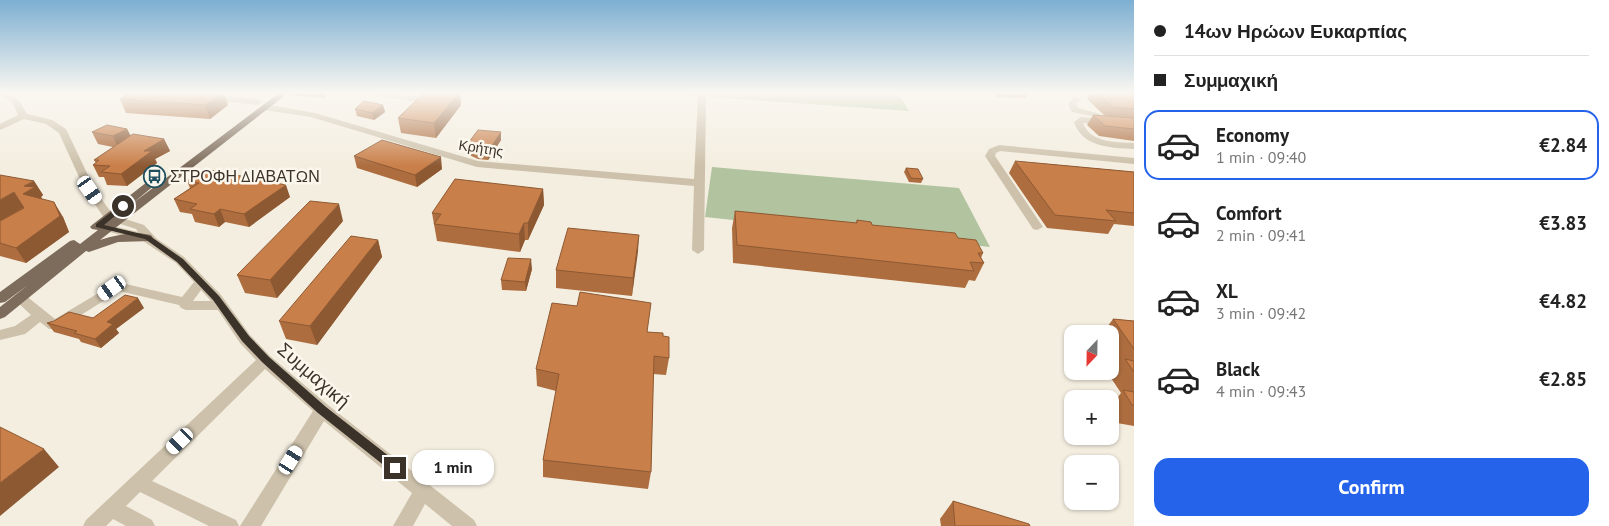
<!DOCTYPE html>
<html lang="en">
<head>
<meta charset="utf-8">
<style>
	body { margin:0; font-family:"PT Sans",sans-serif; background:#f2f2f2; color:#222; height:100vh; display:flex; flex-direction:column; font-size:19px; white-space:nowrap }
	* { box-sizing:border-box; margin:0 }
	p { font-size:16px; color:#767676 }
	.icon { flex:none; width:28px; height:28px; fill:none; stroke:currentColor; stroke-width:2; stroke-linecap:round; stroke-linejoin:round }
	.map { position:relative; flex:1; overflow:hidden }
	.drawer { display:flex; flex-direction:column; background:#fff; width:475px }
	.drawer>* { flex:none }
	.hud { display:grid; align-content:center; height:110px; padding:0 20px; background:#fff }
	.needle { width:32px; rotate:202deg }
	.tools { position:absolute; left:1064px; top:325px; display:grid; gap:10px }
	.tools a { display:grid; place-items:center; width:55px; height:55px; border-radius:10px; background:#fff; box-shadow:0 1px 4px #0004; font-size:25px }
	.end { position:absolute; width:22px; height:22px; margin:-11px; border:6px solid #3b322a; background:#fff; box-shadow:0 0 0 2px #fff }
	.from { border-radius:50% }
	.bubble { position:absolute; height:35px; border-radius:15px; background:#fff; box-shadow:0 1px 4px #0004; font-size:16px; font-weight:700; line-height:35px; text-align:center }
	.car { position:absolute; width:15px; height:30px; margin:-15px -8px; border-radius:6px; box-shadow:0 0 4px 1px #0007; background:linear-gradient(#fff 24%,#345 0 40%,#fff 0 76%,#345 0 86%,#fff 0) }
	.hud b { display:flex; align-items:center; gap:18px; height:48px; font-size:19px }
	.hud b+b { border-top:1px solid #e0e0e0 }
	.hud i { width:12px; height:12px; background:#222 }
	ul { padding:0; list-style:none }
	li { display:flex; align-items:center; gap:15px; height:70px; margin:0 10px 8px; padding:0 10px; border:2px solid transparent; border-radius:15px }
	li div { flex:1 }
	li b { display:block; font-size:19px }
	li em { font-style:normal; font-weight:700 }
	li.on { border-color:#2563eb }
	li>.icon { width:45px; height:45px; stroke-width:1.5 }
	.primary-button { display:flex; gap:10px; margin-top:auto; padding:10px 20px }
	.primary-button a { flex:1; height:58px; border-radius:15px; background:#2563eb; color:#fff; font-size:20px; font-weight:700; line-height:58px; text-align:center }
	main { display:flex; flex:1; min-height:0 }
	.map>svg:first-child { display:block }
</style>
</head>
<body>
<main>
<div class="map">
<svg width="1134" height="526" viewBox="0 0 1134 526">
	<rect width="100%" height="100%" fill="#f4eee0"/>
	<path fill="#b1c49f" d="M709,93H898L909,111L710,97Z
		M712,167L959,188L990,247L705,217Z"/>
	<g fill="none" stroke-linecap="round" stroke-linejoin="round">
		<path fill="#cdc1ab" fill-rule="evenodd" d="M0,93C15,93 20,101 27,114L52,120L66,129L95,190L113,215L144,225L157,239L184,257L221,295L250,335L270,356L328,405L474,520L477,526H452L425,504L413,526H393L412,493L324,421L261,526H240L313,411L265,369L152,481L236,520L239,526H209L140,492L126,506L152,520L155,526H126L113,519L106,526H83L86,520L256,360L240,343L218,310H186L181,308L179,305L119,291L59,329H49L40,322L25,334L0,340V330L15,326L31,315L13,298L15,295H25L55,319L117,282L182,297L194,282L176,263L143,241L95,228L93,226L95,224L99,223L138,232L136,229L105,219L85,190L59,133L46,124L24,119L0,130V124L18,115L12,102L0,95ZM201,290L211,301H193Z
			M370,93C385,91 399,95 414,96C421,96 426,92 433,93L418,102L374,95Z
			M585,93H622L618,95H589Z
			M682,93H706L704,250L698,254L692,250L694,186L477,167L311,117L264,110L260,107L264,104L315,113L478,161L694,179L698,96L686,95Z
			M211,95L258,99L262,102L258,105L208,100L207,98Z
			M1074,97L1081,99L1076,104L1078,108L1101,114L1097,117L1072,112L1068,104Z
			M1081,117L1134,122V128L1083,123C1090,143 1116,142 1134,143V149C1111,148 1082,147 1074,122Z
			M999,145L1134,158V164L1000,151L996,153L995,156L1043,227L1037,230L1033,229L985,156L989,149Z"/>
		<path fill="#7d6c5b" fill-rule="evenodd" d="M279,93H288L100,240C117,235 134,231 151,235L153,238L151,241L118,242L89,252L86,251L5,317L0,319V307L28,285L5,302L0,303V292L70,241L74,240L80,244L98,230L92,229L90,227L92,225L147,182L151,181L156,184L133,203Z"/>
	</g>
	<path fill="#ad6d3f" d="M122,93H224L228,105L210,119L126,113L120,99L124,97Z
		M291,93H326L325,98L292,95Z
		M424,93H460L461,105L436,138L401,133L398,118Z
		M993,93H1028L1025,98L997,97Z
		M1090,93H1134V141L1099,136L1087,125L1093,115L1105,116L1087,99Z
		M383,105L385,112L374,120L357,116L355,109Z
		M127,129L130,135L164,139L170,151L155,159L157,163L127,186L107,185L104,177H99L93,165L96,163L94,160L113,147L98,144L92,132Z
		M501,132V140L488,160L478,159L467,154L466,146Z
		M354,156L442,169L417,187L357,168Z
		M1015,161L1134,172V226L1114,224L1108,234L1047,228L1009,173Z
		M906,168L923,179L921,183L909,182L904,172Z
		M34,181L43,195L41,197L42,199L63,217L69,232L26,263L0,256V221Z
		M187,181L290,197L249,227L225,222L219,227L195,222L192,214L180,212L174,199L190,188Z
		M543,189L544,205L528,240H525L520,252L437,241L432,213Z
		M735,211L856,223L857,220L872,225L958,238L983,253L981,258L984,263L975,281L969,280L965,288L733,263L732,228Z
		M343,221L277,298L245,293L237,275Z
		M639,235L632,296L556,288V270Z
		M378,240L382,257L317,345L286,339L279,321Z
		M532,269L526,291L502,290L501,280Z
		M577,306L648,332L663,336L669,358L666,375L653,374L651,472L648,489L543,477V460L556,391L537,386L536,369Z
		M144,308L116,329L119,333L101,348L81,342L79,339L54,332L47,323L93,318Z
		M1113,319L1134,321V426L1117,423L1110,412V407L1121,393L1111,378L1119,367L1110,353V334H1102Z
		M953,501L1030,526H941L940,519Z"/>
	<path fill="#8d5933" d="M223,93H224L228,105L210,119L205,105Z
		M459,93H460L461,105L436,138L434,123Z
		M383,105L385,112L374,120L372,113Z
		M127,129L133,140L118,148L113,136Z
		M501,132V140L488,160V152Z
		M164,139L170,151L155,159L157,163L127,186L121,174L144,151Z
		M441,157L442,169L417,187L415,175Z
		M34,181L43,195L41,197L44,202L23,194L24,186Z
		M286,185L290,197L249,227L244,214Z
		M543,189L544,205L528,240V223Z
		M14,192L24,207L0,221V200Z
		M54,202L63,217L69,232L26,263L16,248Z
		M339,204L343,221L277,298L270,280Z
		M220,209L225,222L219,227L214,214Z
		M524,223L525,240L520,252L519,234Z
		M639,235L638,252L632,296L633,278Z
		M378,240L382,257L317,345L310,326Z
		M531,259L532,269L526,291L525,282Z
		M138,298L144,308L116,329L119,333L101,348L95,339L107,322Z
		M44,449L59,467L0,516V483Z"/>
	<path fill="#c97f49" stroke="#8d5933" d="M128,93H223L205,105L120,99L128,95H124Z
		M424,93H459L434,123L398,118Z
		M1097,93H1134V109L1113,107Z
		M364,101L383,105L372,113L355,109Z
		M1093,115L1134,118V129L1105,126Z
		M107,125L127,129L113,136L92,132Z
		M478,130L501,132L488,152L478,151L466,146Z
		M133,134L164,139L144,151H152L121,174L101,172L110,166L93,165L99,160H94Z
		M382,140L441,157L415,175L354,156Z
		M1015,161L1134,172V213L1106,210L1116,221L1055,215Z
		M906,168L918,169L923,179L911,178Z
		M205,169L286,185L244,214L220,209L214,214L190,209L197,204L174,199L199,183L187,181Z
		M0,175L34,181L24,186L35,187L23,194L54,202L60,216L16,248L0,243V221L24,208L14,192L0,200Z
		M455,179L543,189L528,223H524L519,234L434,224L441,214L432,213Z
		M310,201L339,204L270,280L237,275Z
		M735,211L857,223V220L871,222L872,225L955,233L958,238L976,240L983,253H978L984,263L970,262L974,271L737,245Z
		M568,228L639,235L633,278L556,270Z
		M351,236L378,240L310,326L279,321Z
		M508,258L531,259L525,282L501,280Z
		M580,292L651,303L647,332L663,333V336L669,337V358L654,356L651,472L543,460L559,374L536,369L552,303L577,306Z
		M125,295L138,298L107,322L113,324L95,339L74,333L77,331L47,323L54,321L69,312L93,318Z
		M1113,319L1134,321V349Z
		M1125,359L1134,361V372Z
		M1123,390L1134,392V405H1132Z
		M0,427L44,449L0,483Z
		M953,501L1029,524L1030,526H955Z"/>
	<linearGradient id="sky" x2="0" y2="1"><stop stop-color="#7dafd2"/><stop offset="0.56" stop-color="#faf7f1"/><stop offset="1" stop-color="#faf7f1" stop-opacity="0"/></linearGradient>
	<rect width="1134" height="166" fill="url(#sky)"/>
	<path fill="#3b322a" d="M120,205L127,206L104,225L150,236L183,259L219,296L249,336L269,357L326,407L399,464L400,468L399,471H391L318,413L262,362L242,341L213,300L177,262L145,239L96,227V224Z"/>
	<defs>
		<symbol id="bus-ring" viewBox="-11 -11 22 22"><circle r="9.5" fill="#fbf7ed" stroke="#1e4f5e" stroke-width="1.5"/><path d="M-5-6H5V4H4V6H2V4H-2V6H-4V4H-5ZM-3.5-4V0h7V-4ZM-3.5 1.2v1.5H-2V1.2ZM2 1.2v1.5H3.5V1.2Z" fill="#1e4f5e"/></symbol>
	</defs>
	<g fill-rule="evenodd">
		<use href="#bus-ring" x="142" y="164" width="25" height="25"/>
	</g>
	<g text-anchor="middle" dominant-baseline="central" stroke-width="5" stroke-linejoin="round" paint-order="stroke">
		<g font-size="14" fill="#3b322a" stroke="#fbf7ed">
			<text transform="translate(481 148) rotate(9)">Κρήτης</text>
		</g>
		<g font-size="16" fill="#3b322a" stroke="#fbf7ed" text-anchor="start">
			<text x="170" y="176">ΣΤΡΟΦΗ ΔΙΑΒΑΤΩΝ</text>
		</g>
		<g font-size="19" fill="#3b322a" stroke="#fbf7ed">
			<text transform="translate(314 375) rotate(41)">Συμμαχική</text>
		</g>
	</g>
</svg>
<div class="tools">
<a><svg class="needle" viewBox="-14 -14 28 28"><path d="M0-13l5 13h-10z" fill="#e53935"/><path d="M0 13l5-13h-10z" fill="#767676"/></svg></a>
<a>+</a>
<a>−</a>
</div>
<i class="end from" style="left:123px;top:206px"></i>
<i class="end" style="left:395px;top:468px"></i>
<div class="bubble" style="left:412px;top:450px;width:82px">1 min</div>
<i class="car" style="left:90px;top:190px;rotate:145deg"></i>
<i class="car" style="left:112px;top:288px;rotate:235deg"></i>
<i class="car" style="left:180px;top:441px;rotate:226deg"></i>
<i class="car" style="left:291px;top:460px;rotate:32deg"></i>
</div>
<section class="drawer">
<div class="hud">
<b><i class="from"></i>14ων Ηρώων Ευκαρπίας</b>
<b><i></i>Συμμαχική</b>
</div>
<ul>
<li class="on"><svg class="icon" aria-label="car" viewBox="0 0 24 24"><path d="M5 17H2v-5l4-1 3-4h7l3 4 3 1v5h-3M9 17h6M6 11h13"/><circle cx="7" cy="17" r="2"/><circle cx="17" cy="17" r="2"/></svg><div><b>Economy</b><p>1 min · 09:40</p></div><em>€2.84</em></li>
<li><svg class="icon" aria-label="car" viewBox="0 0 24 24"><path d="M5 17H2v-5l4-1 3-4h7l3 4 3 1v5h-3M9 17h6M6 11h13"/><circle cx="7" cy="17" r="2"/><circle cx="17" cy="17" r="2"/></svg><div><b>Comfort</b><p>2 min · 09:41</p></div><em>€3.83</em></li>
<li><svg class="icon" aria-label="car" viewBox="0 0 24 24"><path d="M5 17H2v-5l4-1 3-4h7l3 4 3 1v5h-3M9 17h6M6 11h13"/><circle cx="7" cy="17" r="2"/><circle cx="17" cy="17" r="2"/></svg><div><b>XL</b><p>3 min · 09:42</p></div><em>€4.82</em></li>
<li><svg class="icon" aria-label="car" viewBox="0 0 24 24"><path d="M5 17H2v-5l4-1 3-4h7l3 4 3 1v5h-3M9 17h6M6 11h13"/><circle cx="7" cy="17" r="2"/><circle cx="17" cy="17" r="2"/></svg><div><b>Black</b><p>4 min · 09:43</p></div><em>€2.85</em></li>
</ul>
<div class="primary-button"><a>Confirm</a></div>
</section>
</main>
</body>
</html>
